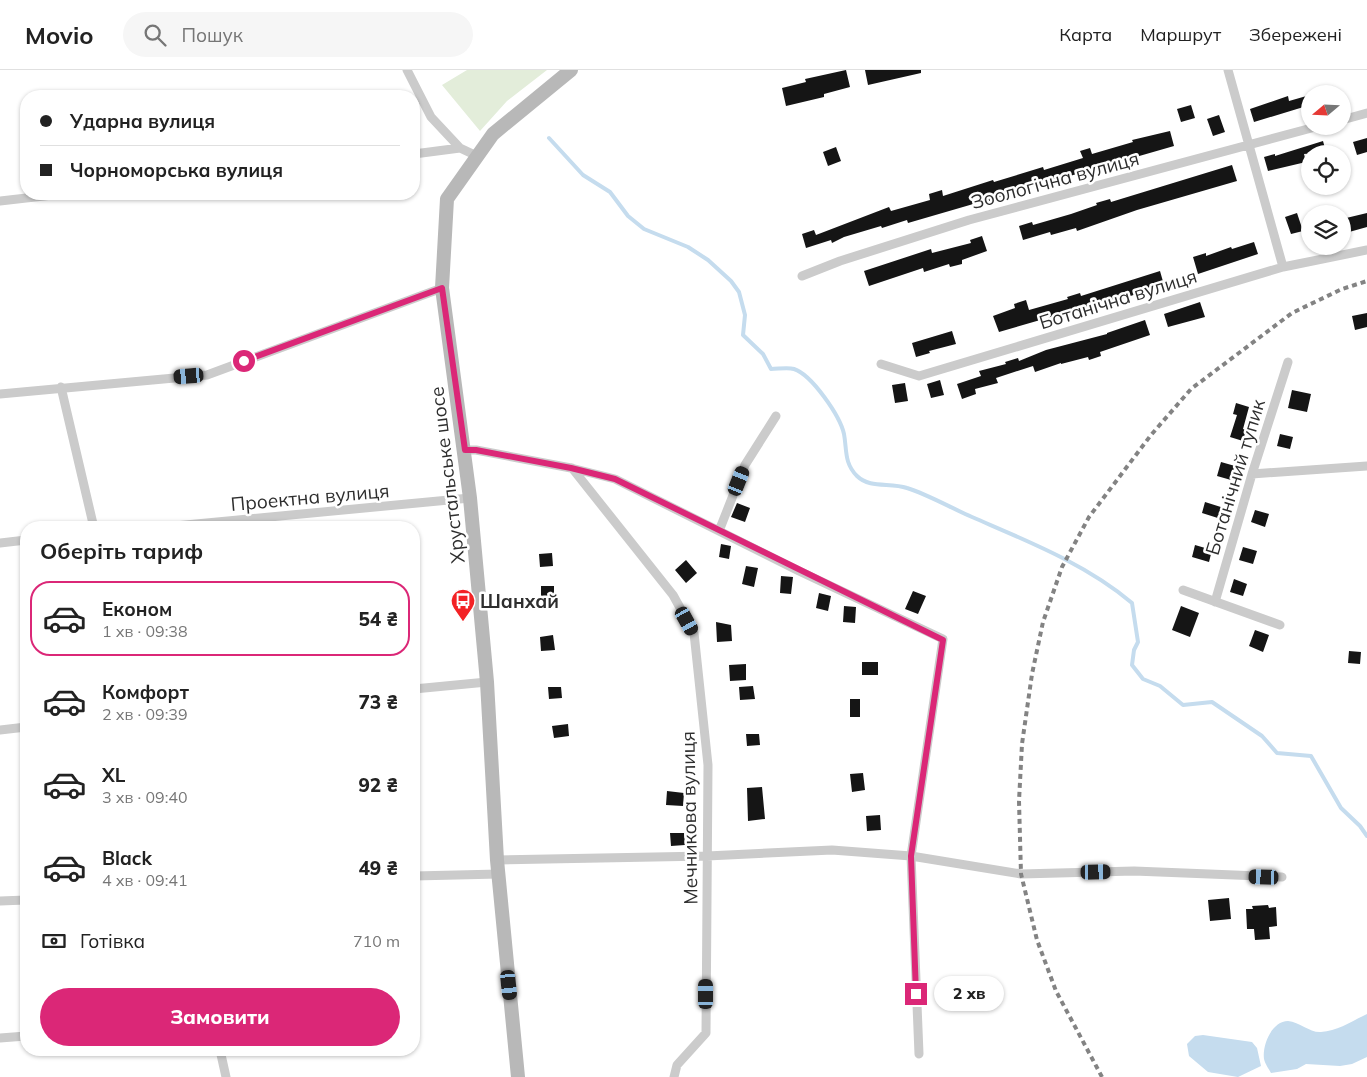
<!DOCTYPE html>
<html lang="uk">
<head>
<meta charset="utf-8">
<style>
	body { margin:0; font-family:Mulish,sans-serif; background:#f6f6f6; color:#222; height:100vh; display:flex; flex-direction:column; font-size:19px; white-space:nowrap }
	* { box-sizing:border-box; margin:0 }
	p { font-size:16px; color:#767676 }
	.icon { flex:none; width:28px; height:28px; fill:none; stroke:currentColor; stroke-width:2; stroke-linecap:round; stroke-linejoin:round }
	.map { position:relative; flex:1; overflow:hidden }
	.sheet { position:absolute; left:20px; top:451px; width:400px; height:535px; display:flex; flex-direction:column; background:#fff; border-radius:20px; box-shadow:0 1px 4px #0004 }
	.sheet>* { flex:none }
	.hud { position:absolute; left:20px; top:20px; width:400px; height:110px; border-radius:20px; box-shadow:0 1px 4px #0004; display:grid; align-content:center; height:110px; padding:0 20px; background:#fff }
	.needle { width:32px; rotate:251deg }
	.buttons { position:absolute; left:1301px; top:15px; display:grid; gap:10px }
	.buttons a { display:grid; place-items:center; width:50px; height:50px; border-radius:50%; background:#fff; box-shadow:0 1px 4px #0004; font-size:25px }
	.end { position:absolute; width:22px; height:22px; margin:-11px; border:6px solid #db2777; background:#fff; box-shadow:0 0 0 2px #fff }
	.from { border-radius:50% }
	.bubble { position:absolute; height:35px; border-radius:18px; background:#fff; box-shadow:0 1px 4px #0004; font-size:16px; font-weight:800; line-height:35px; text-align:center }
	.car { position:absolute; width:15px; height:30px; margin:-15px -8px; border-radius:6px; box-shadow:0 0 4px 1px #0007; background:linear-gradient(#222 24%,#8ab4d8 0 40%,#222 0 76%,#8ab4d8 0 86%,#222 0) }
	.hud b { display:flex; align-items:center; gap:18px; height:48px; font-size:19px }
	.hud b+b { border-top:1px solid #e0e0e0 }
	.hud i { width:12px; height:12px; background:#222 }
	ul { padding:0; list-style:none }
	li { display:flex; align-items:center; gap:15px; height:75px; margin:0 10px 8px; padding:0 10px; border:2px solid transparent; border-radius:20px }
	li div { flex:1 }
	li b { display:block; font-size:19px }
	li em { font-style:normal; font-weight:800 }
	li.selected { border-color:#db2777 }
	li>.icon { width:45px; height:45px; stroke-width:1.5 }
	h2 { padding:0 20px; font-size:22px; line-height:60px }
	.pay { display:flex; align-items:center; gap:12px; height:55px; padding:0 20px; font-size:19px }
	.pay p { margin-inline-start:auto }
	.cta { display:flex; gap:10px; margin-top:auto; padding:10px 20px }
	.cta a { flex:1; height:58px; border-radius:30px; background:#db2777; color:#fff; font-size:20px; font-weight:800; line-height:58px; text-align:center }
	header { display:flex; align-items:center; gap:30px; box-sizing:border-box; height:70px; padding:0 25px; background:#fff; border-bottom:1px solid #e0e0e0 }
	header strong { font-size:24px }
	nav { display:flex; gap:28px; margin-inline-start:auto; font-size:18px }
	.search { width:350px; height:45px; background:#f6f6f6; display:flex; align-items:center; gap:12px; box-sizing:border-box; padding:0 18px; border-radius:28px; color:#767676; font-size:19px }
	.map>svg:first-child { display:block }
</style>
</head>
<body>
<header>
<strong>Movio</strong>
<div class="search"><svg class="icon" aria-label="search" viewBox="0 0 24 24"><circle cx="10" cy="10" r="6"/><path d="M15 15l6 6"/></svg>Пошук</div>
<nav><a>Карта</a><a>Маршрут</a><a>Збережені</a></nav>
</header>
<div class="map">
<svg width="1367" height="1007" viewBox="0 0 1367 1007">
	<rect width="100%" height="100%" fill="#fff"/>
	<path fill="#e3edda" d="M467,0H547L507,31L480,61L442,15Z"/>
	<path fill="#c5dcee" d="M1367,944V987L1352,994L1340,996L1306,994L1297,999L1271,1003C1269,999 1265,994 1264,989C1262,975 1272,951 1288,951C1300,952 1310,963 1321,962C1338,961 1352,951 1367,944Z
		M1203,965L1252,972L1257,978L1261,996L1238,1007L1208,1002L1189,986L1187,974L1195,966Z"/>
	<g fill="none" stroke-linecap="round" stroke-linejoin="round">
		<path stroke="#c5dcee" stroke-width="4" d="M549,68L583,105L610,122L628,146L644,159L688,177L708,190L731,211L739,222L745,245L743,265L763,284L771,299C778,299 788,297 794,299C812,305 840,346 844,364C847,380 844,393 857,406C870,419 890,412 907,418C929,425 951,438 972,447C1027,471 1086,494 1132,533L1138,572L1134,580L1132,595L1143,609L1160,616L1183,635L1212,632L1262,666L1277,683L1311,686L1341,738L1360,756L1367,766"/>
	</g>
	<path fill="#151515" d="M846,0L850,17L824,24V27L786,36L782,18L806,12L805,9Z
		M865,0H921V3L868,15Z
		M1310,25V35L1254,52L1250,39L1288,26L1289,31Z
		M1191,35L1195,48L1181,52L1177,39Z
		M1219,45L1225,62L1213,66L1207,49Z
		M1170,61L1174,76L1011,123L987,132V130L908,153L907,150L882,158L881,156L844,167L832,173L831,170L806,178L802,164L814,160L816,165L889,137L891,141L930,130L929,124L942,120L943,126L993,110L994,112L1043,97L1044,100L1083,88L1080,81L1090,78L1092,84L1133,72L1132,70Z
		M1367,68V82L1357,85L1353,72Z
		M1323,71L1326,82L1304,84L1306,92L1268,101L1264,87L1275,84V86Z
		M836,77L841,91L828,96L823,82Z
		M1232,95L1237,111L1137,140L1077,161L1076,158L1051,165L1050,162L1023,170L1019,156L1032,152L1033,155L1071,144L1097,135L1096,133L1110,129L1111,132Z
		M1297,143L1303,161L1291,164L1285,147Z
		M1367,143V157L1342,164V149Z
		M982,166L987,181L962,190V194L950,197L949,194L924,202L923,198L869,216L864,201L931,179L932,183L971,173L970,170Z
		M1254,172L1258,184L1198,204L1193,187L1206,183V186L1231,177L1232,179Z
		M1160,201L1164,215L1100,236L1099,233L999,262L993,246L1015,238L1014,234L1026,230L1029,240L1068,229L1067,227L1080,223L1081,226Z
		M1200,232L1205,247L1168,257L1164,244Z
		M1367,243V257L1355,260L1352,246Z
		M1145,250L1150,265L1100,282L1101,286L1089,290L1088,287L1061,294V293L1035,302L1033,296L996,308L998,313L975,319L976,324L962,329L957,314L981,306L979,301L1006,294L1005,292L1018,288L1019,291L1046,280L1107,264V263Z
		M952,261L956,274L929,281L930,283L916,287L912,273Z
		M940,310L944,325L931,328L927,314Z
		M905,313L908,331L895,333L892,315Z
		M1292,320L1311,324L1307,342L1288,338Z
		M1236,333L1249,337L1243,359L1246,360L1243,371L1230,367L1237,345L1233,344Z
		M1280,364L1293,367L1290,379L1277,376Z
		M1221,392L1235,396L1231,410L1217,406Z
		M1205,432L1224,438L1221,449L1202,443Z
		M737,433L750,438L745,452L731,447Z
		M1255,440L1269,444L1265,457L1251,452Z
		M721,474L731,476L729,489L719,487Z
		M1195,475L1212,480L1209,492L1192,487Z
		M1243,477L1257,481L1253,494L1239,490Z
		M552,483L553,496L540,497L539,484Z
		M686,490L697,503L686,513L675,500Z
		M746,496L758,498L754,517L742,514Z
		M781,506L793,507L791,524L780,523Z
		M1234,509L1247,514L1243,526L1230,522Z
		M541,516H554V531H541Z
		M913,521L926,526L918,544L905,539Z
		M819,523L831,526L828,541L816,538Z
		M844,536L856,537L855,553L843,552Z
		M1181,536L1199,543L1190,567L1172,560Z
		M716,552L731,555L732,571L717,572Z
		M1255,560L1269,565L1263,582L1249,576Z
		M553,565L555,580L541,581L540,567Z
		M1349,581L1361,582L1360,594L1348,593Z
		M862,592H878V605H862Z
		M746,594V610L730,611L729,595Z
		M753,616L755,629L740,630L739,617Z
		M548,617H561L562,628L549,629Z
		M850,629H860V647H850Z
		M568,654L569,666L554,668L552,656Z
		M746,664H759L760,675L747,676Z
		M863,703L865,720L852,722L850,704Z
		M762,717L765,749L748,751L747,718Z
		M667,721L684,723L683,736L666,735Z
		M880,745L881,760L867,761L866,746Z
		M670,763H684L685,775L671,776Z
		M1229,828L1231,849L1210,851L1208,830Z
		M1268,835L1269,838L1276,837L1277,856L1269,857L1270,869L1255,870L1254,859H1247L1246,839H1253L1252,836Z"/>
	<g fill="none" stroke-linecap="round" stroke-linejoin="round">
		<path stroke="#cbcbcb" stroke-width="9" d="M407,0L431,47L460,78
			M1228,0L1283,197
			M1342,50L1367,43
			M414,84L460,78L477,86
			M0,131L61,124
			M802,206L840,191L969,150L1319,56
			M881,294L919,306L1283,197L1367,180
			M61,317L94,458
			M0,324L207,305L442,218
			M465,380H476L571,398L615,409L799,501L943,569L911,786L919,984
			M572,398L673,525L694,563L708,695L706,963L677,995L674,1007
			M1252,404L1367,396
			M154,458L470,428
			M719,461L745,395L776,346
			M0,473L26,470
			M1183,520L1280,555
			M1215,532L1252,404L1288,292
			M414,619L487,612
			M0,660L26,657
			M497,790L707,786L832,780L911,786L1021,804L1134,801L1282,807
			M414,806L499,804
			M0,831L26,830
			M0,968L26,966
			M220,980L226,1007"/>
		<path stroke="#b8b8b8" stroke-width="14" d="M518,1007L497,790L487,612L470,428L442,218L447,129L493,64L571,0"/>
		<path stroke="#838383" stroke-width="4" stroke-dasharray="5 4" stroke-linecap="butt" d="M1102,1007L1056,921L1037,870L1021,804L1019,731L1022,674L1032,604L1043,552L1062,497L1089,447L1151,365L1191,319L1292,243L1342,219L1367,211"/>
	</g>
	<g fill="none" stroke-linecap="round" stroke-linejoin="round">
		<path stroke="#db2777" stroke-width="6" d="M244,291L442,218L465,380H476L571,398L615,409L943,570L911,786L916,924"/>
	</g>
	<defs>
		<symbol id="bus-pin" viewBox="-11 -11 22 30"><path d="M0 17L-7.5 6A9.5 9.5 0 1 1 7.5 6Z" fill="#f32225" stroke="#fff"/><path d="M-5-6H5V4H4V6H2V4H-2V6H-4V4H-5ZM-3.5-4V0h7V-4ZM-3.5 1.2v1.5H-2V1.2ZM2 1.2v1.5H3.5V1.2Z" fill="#fff"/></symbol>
	</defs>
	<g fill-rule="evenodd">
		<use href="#bus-pin" x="449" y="517" width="28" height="38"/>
	</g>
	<g text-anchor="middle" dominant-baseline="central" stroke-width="5" stroke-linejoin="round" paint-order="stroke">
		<g font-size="19" fill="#2e2e2e" stroke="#fff">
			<text transform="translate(1055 110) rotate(-15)">Зоологічна вулиця</text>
			<text transform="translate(1118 229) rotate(-17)">Ботанічна вулиця</text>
			<text transform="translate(447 405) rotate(-97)">Хрустальське шосе</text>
			<text transform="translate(1235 407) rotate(-73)">Ботанічний тупик</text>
			<text transform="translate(310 427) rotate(-5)">Проектна вулиця</text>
			<text transform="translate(689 748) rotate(-91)">Мечникова вулиця</text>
		</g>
		<g font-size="19" font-weight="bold" fill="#2e2e2e" stroke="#fff" text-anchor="start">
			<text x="480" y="531">Шанхай</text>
		</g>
	</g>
</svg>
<div class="buttons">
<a><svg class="needle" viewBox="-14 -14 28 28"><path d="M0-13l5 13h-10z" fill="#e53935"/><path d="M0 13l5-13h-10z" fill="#767676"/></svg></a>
<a><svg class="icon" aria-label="locate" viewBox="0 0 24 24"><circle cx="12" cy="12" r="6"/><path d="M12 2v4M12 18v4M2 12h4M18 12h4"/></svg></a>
<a><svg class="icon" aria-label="layers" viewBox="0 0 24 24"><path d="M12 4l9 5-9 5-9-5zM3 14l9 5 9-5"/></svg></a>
</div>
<i class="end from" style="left:244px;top:291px"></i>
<i class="end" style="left:916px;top:924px"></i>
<div class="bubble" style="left:934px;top:906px;width:70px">2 хв</div>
<i class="car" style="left:189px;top:306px;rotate:265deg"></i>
<i class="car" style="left:739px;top:411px;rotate:22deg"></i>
<i class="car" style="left:687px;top:551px;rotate:151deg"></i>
<i class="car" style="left:1096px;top:802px;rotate:89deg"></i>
<i class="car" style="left:1264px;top:807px;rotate:272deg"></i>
<i class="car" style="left:509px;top:915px;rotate:174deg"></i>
<i class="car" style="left:706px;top:924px;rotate:0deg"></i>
<div class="hud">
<b><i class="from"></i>Ударна вулиця</b>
<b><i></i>Чорноморська вулиця</b>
</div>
<section class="sheet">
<h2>Оберіть тариф</h2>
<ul>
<li class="selected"><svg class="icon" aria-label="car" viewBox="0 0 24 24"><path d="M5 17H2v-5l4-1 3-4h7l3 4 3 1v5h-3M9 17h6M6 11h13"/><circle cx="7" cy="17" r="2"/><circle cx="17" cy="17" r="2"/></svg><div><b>Економ</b><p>1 хв · 09:38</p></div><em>54 ₴</em></li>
<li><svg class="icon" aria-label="car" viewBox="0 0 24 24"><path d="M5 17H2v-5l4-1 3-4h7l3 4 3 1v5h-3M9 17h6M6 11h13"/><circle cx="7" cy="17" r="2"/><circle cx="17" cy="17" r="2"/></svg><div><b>Комфорт</b><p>2 хв · 09:39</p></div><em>73 ₴</em></li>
<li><svg class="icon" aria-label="car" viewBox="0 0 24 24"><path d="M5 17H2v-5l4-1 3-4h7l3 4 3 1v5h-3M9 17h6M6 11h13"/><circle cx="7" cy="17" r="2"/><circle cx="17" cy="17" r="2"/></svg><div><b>XL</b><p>3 хв · 09:40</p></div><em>92 ₴</em></li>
<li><svg class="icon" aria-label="car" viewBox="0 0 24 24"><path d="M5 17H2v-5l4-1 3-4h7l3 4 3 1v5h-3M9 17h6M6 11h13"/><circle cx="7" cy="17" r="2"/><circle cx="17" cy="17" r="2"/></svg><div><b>Black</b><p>4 хв · 09:41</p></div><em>49 ₴</em></li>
</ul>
<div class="pay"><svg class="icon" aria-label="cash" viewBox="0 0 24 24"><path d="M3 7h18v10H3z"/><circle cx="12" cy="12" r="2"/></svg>Готівка<p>710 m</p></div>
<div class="cta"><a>Замовити</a></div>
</section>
</div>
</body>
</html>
